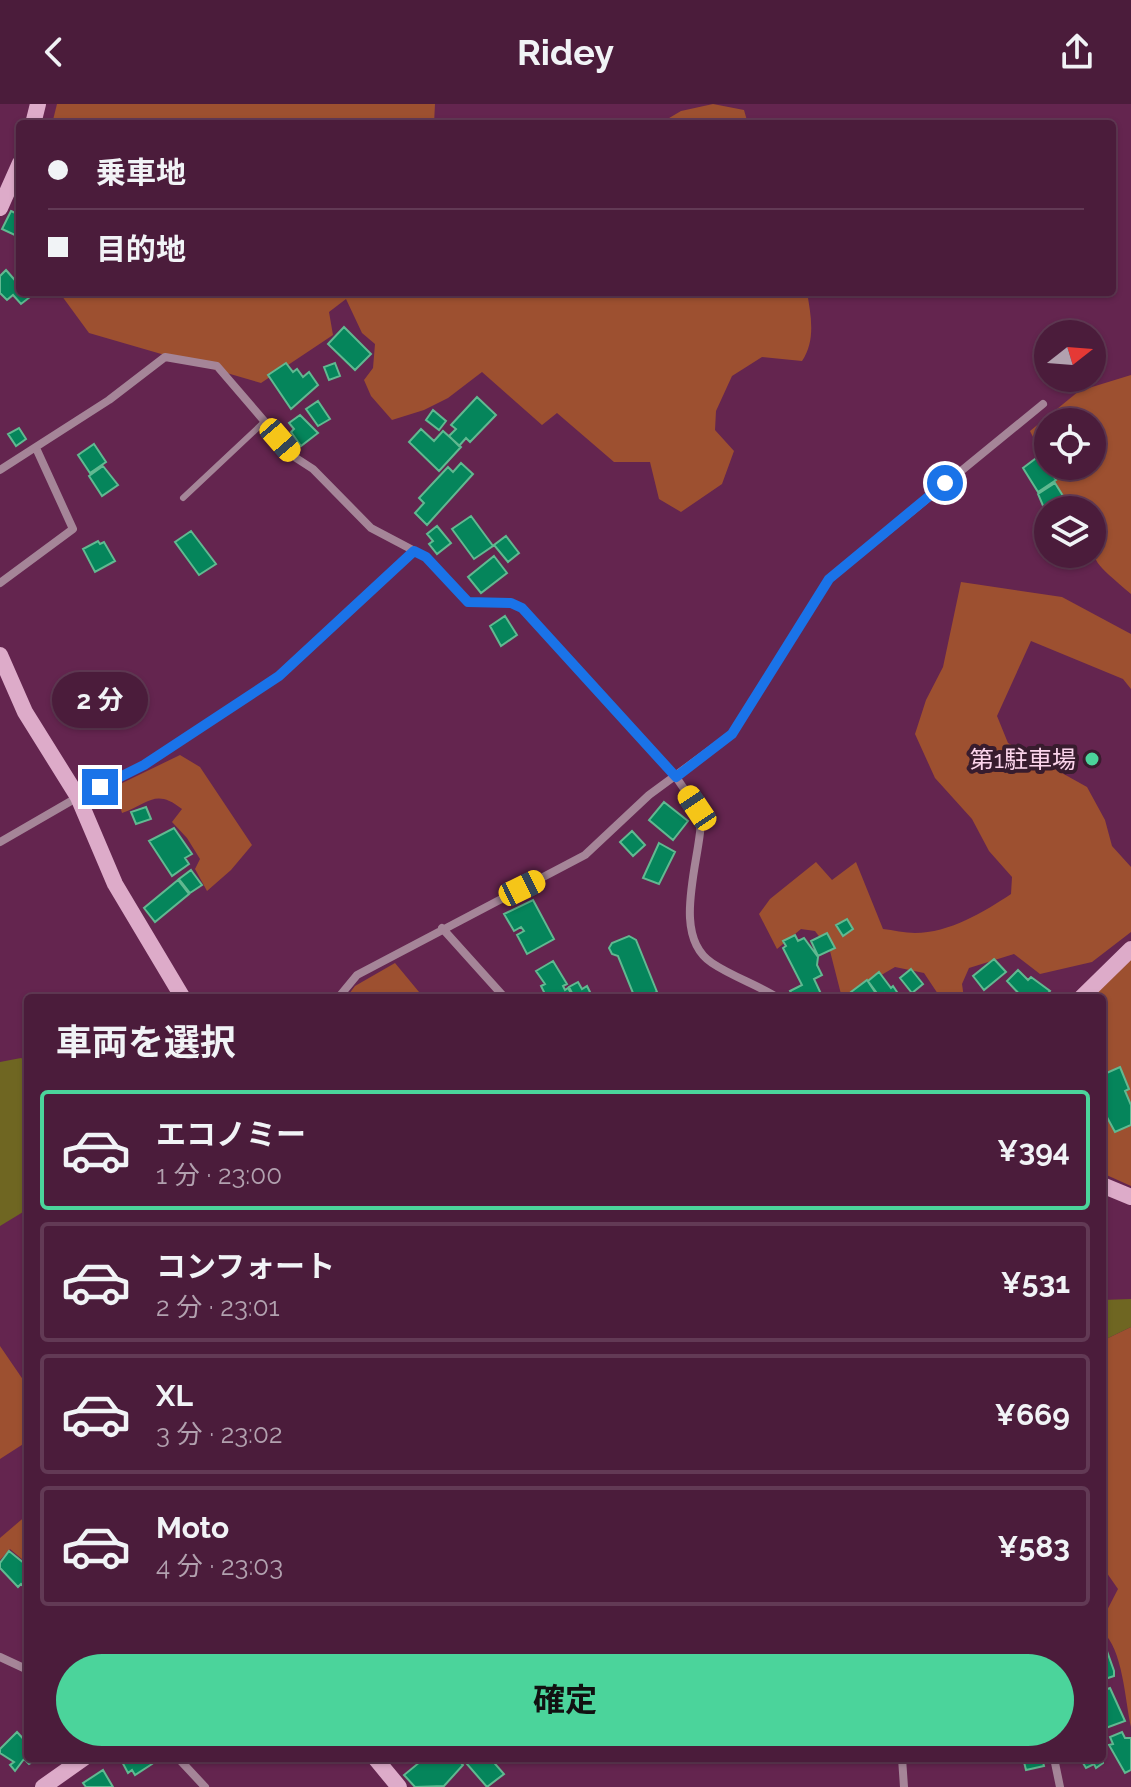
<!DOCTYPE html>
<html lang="ja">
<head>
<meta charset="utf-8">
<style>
	body { margin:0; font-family:Raleway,"Noto Sans JP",sans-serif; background:#552946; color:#f1f3f6; height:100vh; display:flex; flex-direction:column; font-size:30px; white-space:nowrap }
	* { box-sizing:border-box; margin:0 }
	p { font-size:26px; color:#b2a1af }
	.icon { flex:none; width:44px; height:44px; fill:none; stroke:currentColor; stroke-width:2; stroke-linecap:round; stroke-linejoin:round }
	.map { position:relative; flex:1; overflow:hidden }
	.drawer { position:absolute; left:24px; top:890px; width:1082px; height:768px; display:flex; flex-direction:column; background:#4b1c3b; border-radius:8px; box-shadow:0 2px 6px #0004,0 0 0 2px #623a55 }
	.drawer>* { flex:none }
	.hud { position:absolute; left:16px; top:16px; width:1100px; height:176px; border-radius:8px; box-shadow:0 2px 6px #0004,0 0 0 2px #623a55; display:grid; align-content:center; height:176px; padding:0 32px; background:#4b1c3b }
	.needle { width:52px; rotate:73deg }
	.controls { position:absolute; left:1034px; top:216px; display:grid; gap:16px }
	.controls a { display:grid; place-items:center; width:72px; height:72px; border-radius:50%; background:#4b1c3b; box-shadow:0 2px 6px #0004,0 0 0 2px #623a55; font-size:40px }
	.end { position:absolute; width:36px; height:36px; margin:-18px; border:10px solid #1a73e8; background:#fff; box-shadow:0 0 0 4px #fff }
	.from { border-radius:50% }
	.bubble { position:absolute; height:56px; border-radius:28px; background:#4b1c3b; box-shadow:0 2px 6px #0004,0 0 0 2px #623a55; font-size:26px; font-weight:700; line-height:56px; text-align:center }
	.car { position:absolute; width:24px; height:48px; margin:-24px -12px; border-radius:10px; box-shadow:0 0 6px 2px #0007; background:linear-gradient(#f5c518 24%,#345 0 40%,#f5c518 0 76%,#345 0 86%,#f5c518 0) }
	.hud b { display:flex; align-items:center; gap:28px; height:76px; font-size:30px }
	.hud b+b { border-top:2px solid #623a55 }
	.hud i { width:20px; height:20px; background:#f1f3f6 }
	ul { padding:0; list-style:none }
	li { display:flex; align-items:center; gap:24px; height:120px; margin:0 16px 12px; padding:0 16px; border:4px solid #623a55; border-radius:8px }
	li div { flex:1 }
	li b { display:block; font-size:30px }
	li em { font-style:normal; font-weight:700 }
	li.active { border-color:#4bd49b }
	li>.icon { width:72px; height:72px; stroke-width:1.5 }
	h2 { padding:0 32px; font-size:36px; line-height:96px }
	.button { display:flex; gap:16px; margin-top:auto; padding:16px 32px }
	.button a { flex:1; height:92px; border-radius:48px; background:#4bd49b; color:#111; font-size:32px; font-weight:700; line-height:92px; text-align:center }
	header { display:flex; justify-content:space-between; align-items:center; height:104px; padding:0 32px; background:#4b1c3b; font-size:36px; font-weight:700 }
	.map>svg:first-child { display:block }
</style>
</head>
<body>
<header><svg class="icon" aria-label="back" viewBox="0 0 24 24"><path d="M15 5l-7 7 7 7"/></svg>Ridey<svg class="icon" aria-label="share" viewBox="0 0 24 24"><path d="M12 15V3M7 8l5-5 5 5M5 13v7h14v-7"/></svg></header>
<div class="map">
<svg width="1131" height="1683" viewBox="0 0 1131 1683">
	<rect width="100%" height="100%" fill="#64254f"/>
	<path fill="#9d5030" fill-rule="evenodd" d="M57,0H435L434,20H52Z
		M713,0L744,6L748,20H659L681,7Z
		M59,188H807C811,212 816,236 802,257L762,253L732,272L716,307L715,326L734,347L722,380L681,408L659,395L650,358H614L557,309L542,321L482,268L448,294L424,306L392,316L371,292L364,276L373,264L375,240L362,229L346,195L329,208L333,231L261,279L89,229Z
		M1131,271V490C1089,453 1092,462 1092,406H1069L1030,327L1079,287ZM1048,318H1092V362H1048Z
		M961,478L1062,493L1131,530V585L1123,575L1031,537L997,612L1008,639L1087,683L1105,716L1112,742L1131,763V828L1092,858L1040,870L1014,850L969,864L962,880L964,894H937L938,890L924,869L895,863L842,894L830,847L815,827L801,825L777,845L759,810L770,795L816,758L832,776L856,758L883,825C893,826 905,829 915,829C949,829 984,808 1011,790L1012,773L989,747L972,715L935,674L915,630L926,596L943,563Z
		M180,651L200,663L252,741L231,766L207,787L195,765L200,755L187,734L172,718L182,705C156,684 149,699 122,709L114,683Z
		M1131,855V1082L1102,1069V894H1090Z
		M395,859L424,894H346L355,882Z
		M1131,1223V1623C1125,1596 1123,1545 1102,1527V1516L1118,1485L1102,1462V1237Z
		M0,1242L28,1283V1337L0,1355Z
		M28,1410V1452L23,1456L10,1445L0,1456V1434Z"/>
	<path fill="#6f6622" d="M21,954L28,957V1105L0,1122V958Z
		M1131,1195V1223L1102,1237V1196Z"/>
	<path fill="#05855b" stroke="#61b991" stroke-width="2" d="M11,107L20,111L17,132L2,125Z
		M6,166L20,182V188L30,193L21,200L13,191L7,196L0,189V172Z
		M344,223L371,250L355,266L328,240Z
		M286,259L293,268L297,265L303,273L309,268L318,281L291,305L268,271Z
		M335,259L340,272L329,276L324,263Z
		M477,293L496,311L470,338L466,334L459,342L449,332L456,325L451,321Z
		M318,297L330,315L318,322L306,305Z
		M433,306L446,317L439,326L426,316Z
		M300,311L318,329L301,342L291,328L294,325L289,319Z
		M19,324L26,335L16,342L8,330Z
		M421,325L434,337L443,327L461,343L439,367L409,338Z
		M94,340L106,358L90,369L78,351Z
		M1039,352L1056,376L1038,388L1023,364Z
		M461,359L473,370L427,421L415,409L424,399L419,394L448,363L453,368Z
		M103,362L118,381L102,392L89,372Z
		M1055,379L1063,392L1044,404L1038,390Z
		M471,412L493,442L474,455L452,425Z
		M437,422L451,439L437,450L429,440L433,437L427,430Z
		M191,427L216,460L199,471L175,438Z
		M506,432L519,449L508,458L494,441Z
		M98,437L100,440L104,438L115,457L95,468L83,445Z
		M494,452L507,469L481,489L468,473Z
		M505,512L517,531L501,542L490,522Z
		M664,698L688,717L673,736L649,716Z
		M146,703L151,715L136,720L131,708Z
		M174,724L192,750L185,754L189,760L172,772L149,737Z
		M632,727L645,741L633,752L620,738Z
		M659,739L675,748L659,780L643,774Z
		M191,766L202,781L190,789L179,775Z
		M178,776L189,790L155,818L144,804Z
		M533,796L554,835L527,850L517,831L524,827L521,823L514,827L504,810Z
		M847,815L853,825L843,832L836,821Z
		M827,829L835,844L818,852L811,837Z
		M795,831L798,837L804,834L818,853L817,861L822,871L814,875L823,894H794L790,887L802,881L783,844L786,842L783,837Z
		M629,832L636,836L657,888L650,891L651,894H635L618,852L612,850L609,844L612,839Z
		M994,855L1006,868L984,886L973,872Z
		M553,857L567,880L563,882L565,886L568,884L574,894L543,892L545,890L541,882L545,880L536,867Z
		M911,865L923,880L912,889L900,874Z
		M1018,866L1028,876L1031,873L1050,887L1044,894H1023L1007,877Z
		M879,868L891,884L893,882L901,894H887L884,889L879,892L868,877Z
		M867,876L879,894H855L851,888Z
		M578,878L582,885L587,882L593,894H582L579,890L574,893L569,883Z
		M1120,963L1129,985L1125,987L1131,1001V1021L1115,1028L1102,1004V971Z
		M9,1447L24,1459L28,1454L26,1485L21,1480L18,1483L0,1464V1459Z
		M1102,1533L1114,1567V1572L1102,1576Z
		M1110,1584L1125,1617L1103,1625L1102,1587Z
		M17,1628L28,1640V1654L34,1657L29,1660L24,1655L15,1667L10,1661L14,1658L0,1649V1645Z
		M1122,1628L1125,1634H1131V1666L1125,1669L1109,1641L1113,1640L1110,1633Z
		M1102,1649L1103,1659L1096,1664L1094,1660L1086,1664L1080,1654H1102Z
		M120,1654H148L152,1660L135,1671L132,1666L128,1669Z
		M419,1654H456L463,1661L444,1682L415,1683L404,1671L420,1658Z
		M474,1654H490L504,1670L487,1683L467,1660Z
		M1023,1654H1042L1044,1662L1026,1666Z
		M103,1666L113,1683H86L83,1679Z"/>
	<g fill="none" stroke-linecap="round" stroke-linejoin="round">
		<path stroke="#a58598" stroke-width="6" d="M183,394L264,318"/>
		<path stroke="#a58598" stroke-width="8" d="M0,366L109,296L165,253L217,262L296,354L313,365L371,424L426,453L468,498L511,499L522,504L676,673L697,704L701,718C699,760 671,832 712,859C733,873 758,881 778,894
			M0,479L73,425L36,344
			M0,738L78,693L144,661L279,572L414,447
			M442,824L505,894
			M338,894L357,871L585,751L649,691L732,630L829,475L1043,300
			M0,1553L28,1566
			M178,1654L205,1683
			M902,1654L904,1683
			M1054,1654L1060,1683"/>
		<path stroke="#ddabc9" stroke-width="16" d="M33,20L38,0
			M0,104L20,59
			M0,551L25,608L78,693L115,780L183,894
			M1081,894L1131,845
			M1102,1081L1131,1093
			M375,1654L399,1683
			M43,1683L84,1654"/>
	</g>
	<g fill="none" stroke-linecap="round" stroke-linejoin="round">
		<path stroke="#1a73e8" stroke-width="10" d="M100,683L144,661L279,572L414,447L426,453L468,498L511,499L522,504L676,673L732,630L829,475L945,379"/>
	</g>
	<circle fill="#4bd49b" stroke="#381c2e" stroke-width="3" cx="1092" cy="655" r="8"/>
	<g text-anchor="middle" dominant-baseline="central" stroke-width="8" stroke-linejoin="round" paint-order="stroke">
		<g font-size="24" fill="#fcd5ec" stroke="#381c2e" text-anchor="end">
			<text x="1076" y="655">第1駐車場</text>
		</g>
	</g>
</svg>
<div class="controls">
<a><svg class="needle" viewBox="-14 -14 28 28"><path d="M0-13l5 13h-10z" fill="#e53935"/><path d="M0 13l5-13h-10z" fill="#b2a1af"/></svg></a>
<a><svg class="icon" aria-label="locate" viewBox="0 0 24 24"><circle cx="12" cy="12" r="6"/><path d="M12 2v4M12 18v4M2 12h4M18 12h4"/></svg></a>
<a><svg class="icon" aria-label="layers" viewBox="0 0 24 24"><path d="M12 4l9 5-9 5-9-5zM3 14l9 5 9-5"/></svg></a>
</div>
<i class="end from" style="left:945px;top:379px"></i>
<i class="end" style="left:100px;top:683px"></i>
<div class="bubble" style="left:52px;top:568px;width:96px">2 分</div>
<i class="car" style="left:280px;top:336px;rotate:139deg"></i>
<i class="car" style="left:697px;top:704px;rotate:326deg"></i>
<i class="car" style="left:522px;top:784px;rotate:64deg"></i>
<div class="hud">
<b><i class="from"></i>乗車地</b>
<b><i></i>目的地</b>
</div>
<section class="drawer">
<h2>車両を選択</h2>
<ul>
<li class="active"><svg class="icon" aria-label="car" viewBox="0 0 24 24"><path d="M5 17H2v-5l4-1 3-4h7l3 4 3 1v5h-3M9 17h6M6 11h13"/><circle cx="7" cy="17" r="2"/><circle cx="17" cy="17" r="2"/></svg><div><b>エコノミー</b><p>1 分 · 23:00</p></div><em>¥394</em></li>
<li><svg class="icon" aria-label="car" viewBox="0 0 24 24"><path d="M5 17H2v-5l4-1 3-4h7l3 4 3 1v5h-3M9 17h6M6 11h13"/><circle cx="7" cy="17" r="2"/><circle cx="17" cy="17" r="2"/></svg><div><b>コンフォート</b><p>2 分 · 23:01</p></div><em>¥531</em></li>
<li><svg class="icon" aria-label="car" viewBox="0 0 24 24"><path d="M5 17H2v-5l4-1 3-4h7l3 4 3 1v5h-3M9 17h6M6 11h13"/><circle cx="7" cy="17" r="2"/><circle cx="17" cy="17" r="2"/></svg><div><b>XL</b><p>3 分 · 23:02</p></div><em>¥669</em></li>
<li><svg class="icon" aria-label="car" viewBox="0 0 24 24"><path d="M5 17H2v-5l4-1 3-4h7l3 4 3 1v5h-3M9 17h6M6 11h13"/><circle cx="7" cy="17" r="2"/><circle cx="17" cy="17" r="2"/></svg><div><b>Moto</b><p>4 分 · 23:03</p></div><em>¥583</em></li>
</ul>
<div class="button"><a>確定</a></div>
</section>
</div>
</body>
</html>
